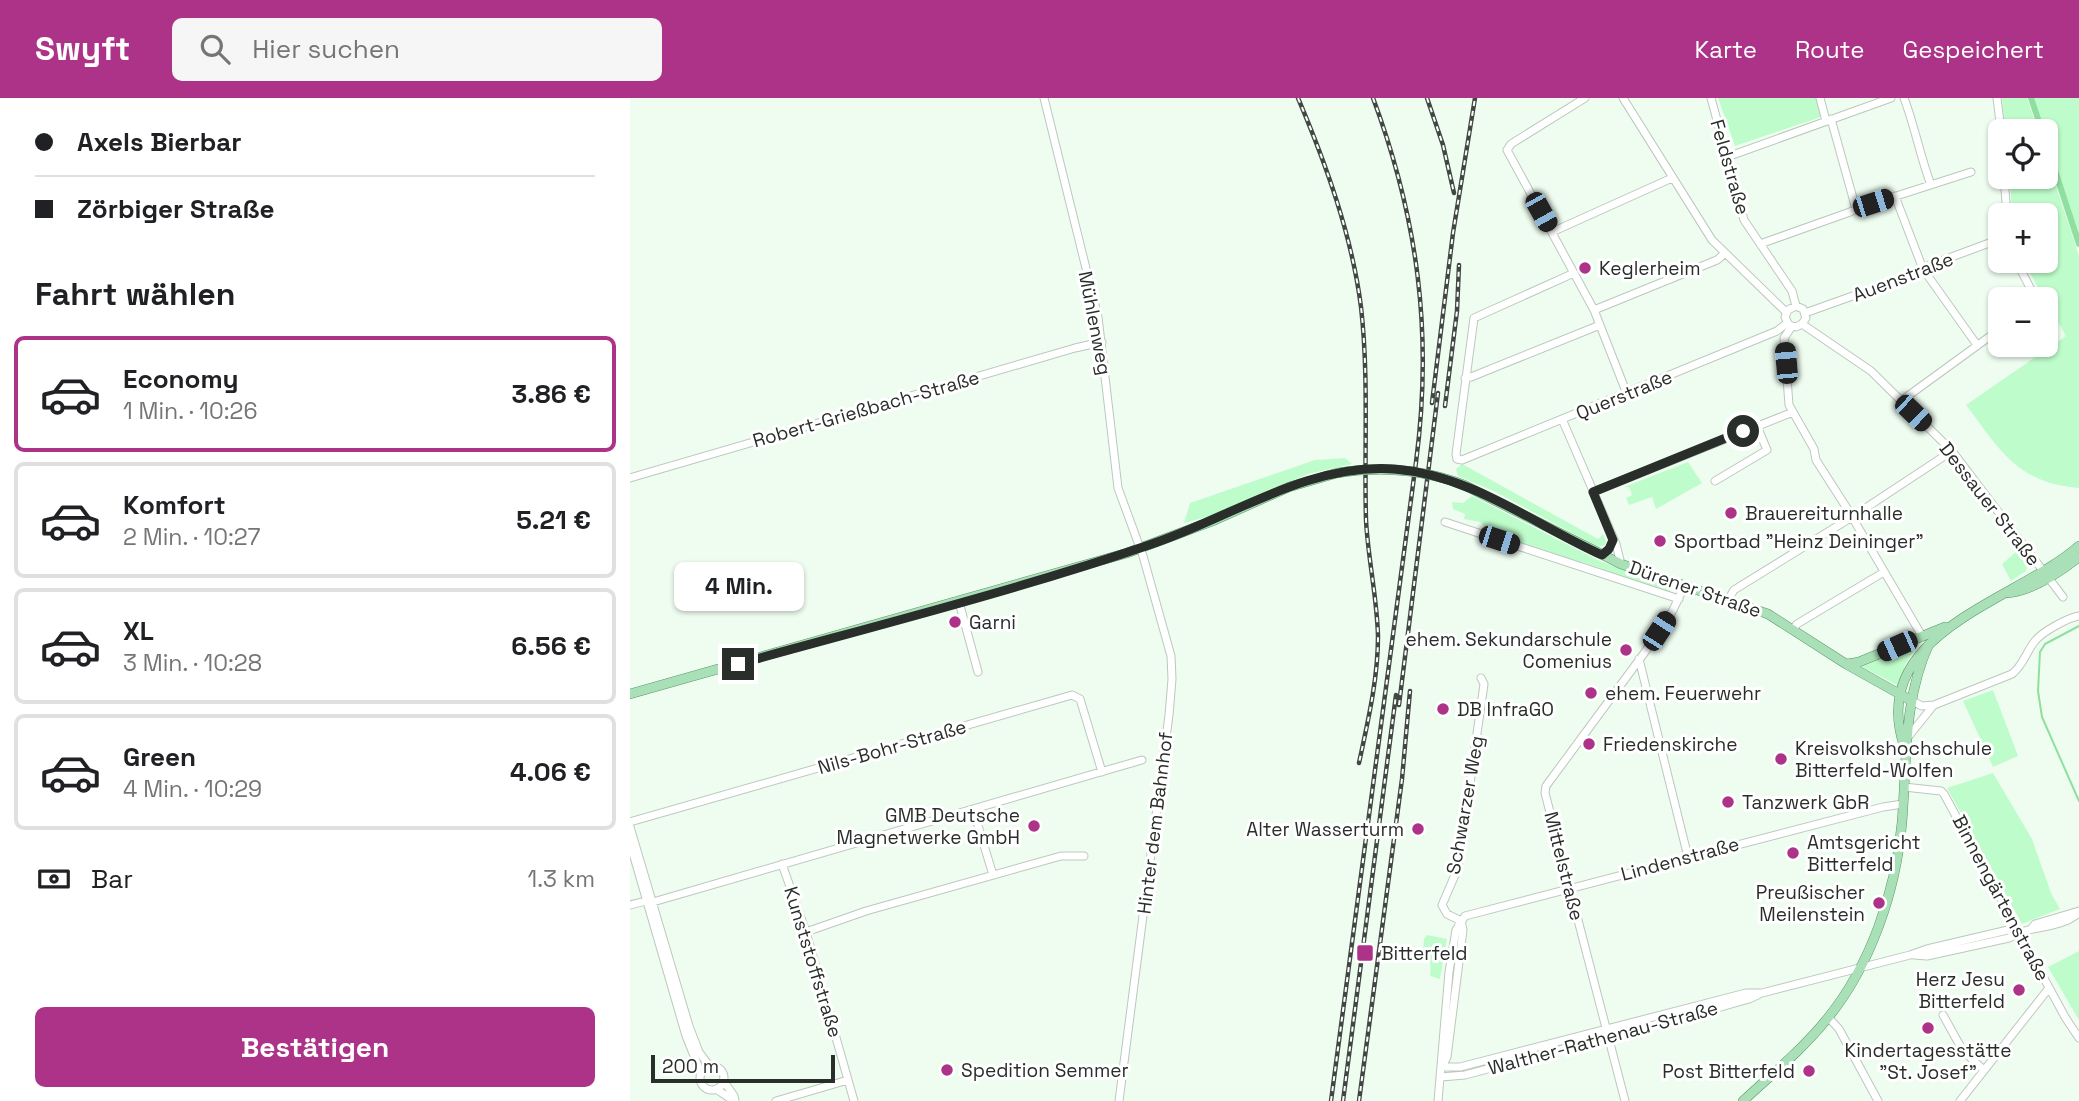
<!DOCTYPE html>
<html lang="de">
<head>
<meta charset="utf-8">
<style>
	body { margin:0; font-family:"Space Grotesk",sans-serif; background:#f6f6f6; color:#202124; height:100vh; display:flex; flex-direction:column; font-size:26px; white-space:nowrap }
	* { box-sizing:border-box; margin:0 }
	p { font-size:23px; color:#757577 }
	.icon { flex:none; width:38px; height:38px; fill:none; stroke:currentColor; stroke-width:2; stroke-linecap:round; stroke-linejoin:round }
	.map { position:relative; flex:1; overflow:hidden }
	.drawer { display:flex; flex-direction:column; background:#fff; width:630px }
	.drawer>* { flex:none }
	.hud { display:grid; align-content:center; height:154px; padding:0 35px; background:#fff }
	.buttons { position:absolute; left:1358px; top:21px; display:grid; gap:14px }
	.buttons a { display:grid; place-items:center; width:70px; height:70px; border-radius:10px; background:#fff; box-shadow:0 2px 5px #0004; font-size:35px }
	.scale { position:absolute; left:21px; bottom:18px; width:184px; box-sizing:border-box; padding-left:7px; border:4px solid #292e2a; border-top:0; font-size:19px; line-height:24px; white-space:nowrap; color:#292e2a; -webkit-text-stroke:5px #fff; paint-order:stroke }
	.end { position:absolute; width:32px; height:32px; margin:-16px; border:9px solid #292e2a; background:#fff; box-shadow:0 0 0 4px #fff }
	.from { border-radius:50% }
	.bubble { position:absolute; height:49px; border-radius:10px; background:#fff; box-shadow:0 2px 5px #0004; font-size:23px; font-weight:700; line-height:49px; text-align:center }
	.car { position:absolute; width:21px; height:42px; margin:-21px -10px; border-radius:9px; box-shadow:0 0 5px 2px #0007; background:linear-gradient(#222 24%,#8ab4d8 0 40%,#222 0 76%,#8ab4d8 0 86%,#222 0) }
	.hud b { display:flex; align-items:center; gap:24px; height:66px; font-size:26px }
	.hud b+b { border-top:2px solid #e0e0e0 }
	.hud i { width:18px; height:18px; background:#202124 }
	ul { padding:0; list-style:none }
	li { display:flex; align-items:center; gap:21px; height:116px; margin:0 14px 10px; padding:0 21px; border:4px solid #e0e0e0; border-radius:10px }
	li div { flex:1 }
	li b { display:block; font-size:26px }
	li em { font-style:normal; font-weight:700 }
	li.selected { border-color:#ac3387 }
	li>.icon { width:63px; height:63px; stroke-width:1.5 }
	h2 { padding:0 35px; font-size:32px; line-height:84px }
	.pay { display:flex; align-items:center; gap:18px; height:77px; padding:0 35px; font-size:26px }
	.pay p { margin-inline-start:auto }
	.button { display:flex; gap:14px; margin-top:auto; padding:14px 35px }
	.button a { flex:1; height:80px; border-radius:10px; background:#ac3387; color:#fff; font-size:28px; font-weight:700; line-height:80px; text-align:center }
	header { display:flex; align-items:center; gap:42px; box-sizing:border-box; height:98px; padding:0 35px; background:#ac3387; color:#fff }
	header strong { font-size:33px }
	nav { display:flex; gap:38px; margin-inline-start:auto; font-size:24px }
	.search { width:490px; height:63px; background:#f6f6f6; display:flex; align-items:center; gap:18px; box-sizing:border-box; padding:0 24px; border-radius:10px; color:#757577; font-size:26px }
	main { display:flex; flex:1; min-height:0 }
	.map>svg:first-child { display:block }
</style>
</head>
<body>
<header>
<strong>Swyft</strong>
<div class="search"><svg class="icon" aria-label="search" viewBox="0 0 24 24"><circle cx="10" cy="10" r="6"/><path d="M15 15l6 6"/></svg>Hier suchen</div>
<nav><a>Karte</a><a>Route</a><a>Gespeichert</a></nav>
</header>
<main>
<section class="drawer">
<div class="hud">
<b><i class="from"></i>Axels Bierbar</b>
<b><i></i>Zörbiger Straße</b>
</div>
<h2>Fahrt wählen</h2>
<ul>
<li class="selected"><svg class="icon" aria-label="car" viewBox="0 0 24 24"><path d="M5 17H2v-5l4-1 3-4h7l3 4 3 1v5h-3M9 17h6M6 11h13"/><circle cx="7" cy="17" r="2"/><circle cx="17" cy="17" r="2"/></svg><div><b>Economy</b><p>1 Min. · 10:26</p></div><em>3.86 €</em></li>
<li><svg class="icon" aria-label="car" viewBox="0 0 24 24"><path d="M5 17H2v-5l4-1 3-4h7l3 4 3 1v5h-3M9 17h6M6 11h13"/><circle cx="7" cy="17" r="2"/><circle cx="17" cy="17" r="2"/></svg><div><b>Komfort</b><p>2 Min. · 10:27</p></div><em>5.21 €</em></li>
<li><svg class="icon" aria-label="car" viewBox="0 0 24 24"><path d="M5 17H2v-5l4-1 3-4h7l3 4 3 1v5h-3M9 17h6M6 11h13"/><circle cx="7" cy="17" r="2"/><circle cx="17" cy="17" r="2"/></svg><div><b>XL</b><p>3 Min. · 10:28</p></div><em>6.56 €</em></li>
<li><svg class="icon" aria-label="car" viewBox="0 0 24 24"><path d="M5 17H2v-5l4-1 3-4h7l3 4 3 1v5h-3M9 17h6M6 11h13"/><circle cx="7" cy="17" r="2"/><circle cx="17" cy="17" r="2"/></svg><div><b>Green</b><p>4 Min. · 10:29</p></div><em>4.06 €</em></li>
</ul>
<div class="pay"><svg class="icon" aria-label="cash" viewBox="0 0 24 24"><path d="M3 7h18v10H3z"/><circle cx="12" cy="12" r="2"/></svg>Bar<p>1.3 km</p></div>
<div class="button"><a>Bestätigen</a></div>
</section>
<div class="map">
<svg width="1449" height="1003" viewBox="0 0 1449 1003">
	<rect width="100%" height="100%" fill="#effdf1"/>
	<path fill="#bffccb" d="M1088,0H1187L1191,19L1105,48Z
		M1372,0H1397L1408,33H1375Z
		M1401,0H1449V146L1416,45V33H1412Z
		M1416,58L1449,158V390C1387,385 1370,352 1336,307L1436,238L1393,163H1416V117H1382L1380,79H1416Z
		M715,360L722,366L678,376L584,417L554,425L560,405L685,362Z
		M1058,364L1072,385L1026,411L1022,399L999,407L996,400L1002,397L999,389H994Z
		M832,366L968,441L973,436L976,443L975,447L968,449L864,393L828,378L826,371Z
		M842,398L972,464L1039,488L1041,495L973,474L970,470L952,464L950,466L862,437L850,424L834,421L835,416L823,411L822,404L833,405Z
		M1387,453L1397,469L1396,473L1381,483L1372,466Z
		M1285,545L1287,548L1275,567L1269,588L1232,569Z
		M1363,592L1388,658L1363,669L1333,603Z
		M1363,675L1402,741L1421,795L1430,811L1392,826L1317,690Z
		M797,837L817,841L810,881L800,878C801,868 801,858 793,852L794,841Z
		M1449,853V922L1418,869Z"/>
	<g fill="none" stroke-linecap="round" stroke-linejoin="round">
		<path stroke="#8fe0a0" stroke-width="2" d="M1449,528L1415,546L1410,554L1408,593L1412,619L1449,703"/>
		<path stroke="#8fe0a0" stroke-width="6" d="M1401,0L1412,33
			M1416,45L1449,146"/>
		<defs>
			<path id="minor" d="M414,0L468,219L488,390L513,458L541,558L542,581L539,617L489,1003
				M955,0L881,46L877,52L964,212L997,296
				M993,0L1082,142L1156,214
				M1081,0L1114,122L1162,193L1166,208
				M1190,0L1196,23
				M1274,0C1285,29 1290,58 1301,87
				M1367,0L1371,33
				M1201,21L1226,111
				M1097,59L1261,0
				M1374,79L1377,117
				M1265,98L1293,171L1347,247
				M922,134L1042,80
				M1130,146L1220,114L1226,111L1341,74
				M1386,163L1406,201
				M944,175L844,220L826,356L827,361L832,362L1147,233L1157,225
				M964,212L1087,162L1094,156
				M1175,215L1284,176L1300,167L1370,141
				M1172,226L1176,220L1173,211L1166,208L1158,212L1155,219L1159,227L1166,229L1172,226L1241,273L1322,353L1433,499
				M1162,228L1154,240L1159,307L1184,351L1186,362L1218,412L1292,538
				M835,280L841,279L970,227
				M1271,303L1370,231
				M932,321L986,446L991,466
				M0,380L445,250L472,244
				M1085,383L1137,352L1127,328
				M963,394L1163,314
				M815,424L1049,501
				M1098,502L1104,492L1222,419L1322,353
				M329,504L348,574
				M1163,531L1167,526L1254,474
				M1009,561L1058,759
				M1282,603L1292,608L1304,607L1382,576C1393,568 1396,554 1405,543C1413,533 1438,520 1449,518
				M1278,639L1303,608
				M1274,689L1311,693L1314,696L1435,919L1449,940
				M343,711L363,777
				M0,724L442,597L450,601L472,674
				M0,729L59,928L69,954L80,969
				M0,745L56,938L71,975
				M152,766L176,834L224,1003
				M23,804L512,662
				M0,807L20,802
				M831,823L817,816L812,807L828,770L854,586L851,580
				M1401,831L1405,826L1449,813
				M176,834L236,813L431,758H454
				M1284,857L1297,858L1379,840C1400,826 1427,833 1449,815
				M1313,917L1333,953L1354,972
				M1199,920L1209,931L1248,1003
				M70 980a12 12 0 1 1 24 0a12 12 0 1 1-24 0Z
				M812,969H830L1116,895H1132L1280,857L1297,851L1378,832L1387,835
				M812,969L817,959L833,832L831,823
				M811,979L835,977L1073,914L1119,901L1128,897
				M93,982L104,998L105,1003
				M86,991L104,1003
				M146,1003L218,982
				M808,1003L819,874L826,832L835,818L1253,709L1273,706
				M995,1003L915,695L916,688L1015,554L1043,512L1055,487
				M1330,1003L1419,890"/>
			<path id="major" d="M834,387L991,466L1138,516L1216,566L1282,603
				M1378,495C1404,492 1429,475 1449,459
				M1217,566L1229,564L1315,529
				M0,596L497,455L585,422L659,389L707,375
				M1274,648C1237,534 1385,504 1449,448
				M1113,1003C1141,977 1173,951 1197,921C1241,867 1266,793 1272,724C1277,664 1273,602 1299,546"/>
		</defs>
		<use href="#minor" stroke="#bbc8bd" stroke-width="9"/>
		<use href="#major" stroke="#589566" stroke-width="10"/>
		<use href="#minor" stroke="#fff" stroke-width="7"/>
		<use href="#major" stroke="#aae0b7" stroke-width="9"/>
		<defs>
			<path id="rail" d="M668,0C696,66 722,138 731,209C739,279 734,351 736,422C738,461 747,499 748,538C748,581 738,623 729,665
				M797,0L813,47L824,95
				M802,305L823,135L845,0
				M815,308L827,213L829,167
				M769,607L808,295
				M701,1003L786,364C803,236 788,121 743,0
				M713,1003L766,597
				M729,1003L772,681L780,593"/>
		</defs>
		<use href="#rail" stroke="#414742" stroke-width="4.5"/>
		<use href="#rail" stroke="#fff" stroke-width="2" stroke-dasharray="5" stroke-linecap="butt"/>
		<defs>
			<path id="major-bridge" d="M707,375C751,368 792,371 834,387"/>
		</defs>
		<use href="#major-bridge" stroke="#589566" stroke-width="10" stroke-linecap="butt"/>
		<use href="#major-bridge" stroke="#aae0b7" stroke-width="9"/>
	</g>
	<g fill="none" stroke-linecap="round" stroke-linejoin="round">
		<path stroke="#292e2a" stroke-width="9" d="M108,566C245,528 384,493 519,447C599,421 676,365 764,371C842,377 903,426 972,457L979,451L983,442L963,394L1113,333"/>
	</g>
	<g fill="#ac3387" stroke="#fff" stroke-width="2.5">
		<circle cx="955" cy="170" r="7"/>
		<circle cx="1101" cy="415" r="7"/>
		<circle cx="1030" cy="443" r="7"/>
		<circle cx="325" cy="524" r="7"/>
		<circle cx="996" cy="552" r="7"/>
		<circle cx="961" cy="595" r="7"/>
		<circle cx="813" cy="611" r="7"/>
		<circle cx="959" cy="646" r="7"/>
		<circle cx="1151" cy="661" r="7"/>
		<circle cx="1098" cy="704" r="7"/>
		<circle cx="404" cy="728" r="7"/>
		<circle cx="788" cy="731" r="7"/>
		<circle cx="1163" cy="755" r="7"/>
		<circle cx="1249" cy="805" r="7"/>
		<rect x="726" y="846" width="18" height="18" rx="3.5"/>
		<circle cx="1389" cy="892" r="7"/>
		<circle cx="1298" cy="930" r="7"/>
		<circle cx="317" cy="972" r="7"/>
		<circle cx="1179" cy="973" r="7"/>
	</g>
	<g text-anchor="middle" dominant-baseline="central" stroke-width="6" stroke-linejoin="round" paint-order="stroke">
		<g font-size="19" fill="#292e2a" stroke="#fff">
			<text transform="translate(1100 69) rotate(74)">Feldstraße</text>
			<text transform="translate(1273 179) rotate(-21)">Auenstraße</text>
			<text transform="translate(465 225) rotate(79)">Mühlenweg</text>
			<text transform="translate(994 297) rotate(-22)">Querstraße</text>
			<text transform="translate(236 311) rotate(-16)">Robert-Grießbach-Straße</text>
			<text transform="translate(1360 406) rotate(52)">Dessauer Straße</text>
			<text transform="translate(1065 491) rotate(19)">Dürener Straße</text>
			<text transform="translate(262 649) rotate(-16)">Nils-Bohr-Straße</text>
			<text transform="translate(835 707) rotate(-80)">Schwarzer Weg</text>
			<text transform="translate(525 725) rotate(-83)">Hinter dem Bahnhof</text>
			<text transform="translate(1050 761) rotate(-15)">Lindenstraße</text>
			<text transform="translate(934 768) rotate(76)">Mittelstraße</text>
			<text transform="translate(1371 800) rotate(62)">Binnengärtenstraße</text>
			<text transform="translate(183 864) rotate(73)">Kunststoffstraße</text>
			<text transform="translate(973 940) rotate(-15)">Walther-Rathenau-Straße</text>
		</g>
		<g font-size="19" fill="#292e2a" stroke="#fff" text-anchor="start">
			<text x="969" y="170">Keglerheim</text>
			<text x="1115" y="415">Brauereiturnhalle</text>
			<text x="1044" y="443">Sportbad "Heinz Deininger"</text>
			<text x="339" y="524">Garni</text>
			<text x="982" y="541" text-anchor="end">ehem. Sekundarschule<tspan x="982" dy="22">Comenius</tspan></text>
			<text x="975" y="595">ehem. Feuerwehr</text>
			<text x="827" y="611">DB InfraGO</text>
			<text x="973" y="646">Friedenskirche</text>
			<text x="1165" y="650">Kreisvolkshochschule<tspan x="1165" dy="22">Bitterfeld-Wolfen</tspan></text>
			<text x="1112" y="704">Tanzwerk GbR</text>
			<text x="390" y="717" text-anchor="end">GMB Deutsche<tspan x="390" dy="22">Magnetwerke GmbH</tspan></text>
			<text x="774" y="731" text-anchor="end">Alter Wasserturm</text>
			<text x="1177" y="744">Amtsgericht<tspan x="1177" dy="22">Bitterfeld</tspan></text>
			<text x="1235" y="794" text-anchor="end">Preußischer<tspan x="1235" dy="22">Meilenstein</tspan></text>
			<text x="751" y="855">Bitterfeld</text>
			<text x="1375" y="881" text-anchor="end">Herz Jesu<tspan x="1375" dy="22">Bitterfeld</tspan></text>
			<text x="1298" y="952" text-anchor="middle">Kindertagesstätte<tspan x="1298" dy="22">"St. Josef"</tspan></text>
			<text x="331" y="972">Spedition Semmer</text>
			<text x="1165" y="973" text-anchor="end">Post Bitterfeld</text>
		</g>
	</g>
</svg>
<div class="buttons">
<a><svg class="icon" aria-label="locate" viewBox="0 0 24 24"><circle cx="12" cy="12" r="6"/><path d="M12 2v4M12 18v4M2 12h4M18 12h4"/></svg></a>
<a>+</a>
<a>−</a>
</div>
<div class="scale">200 m</div>
<i class="end from" style="left:1113px;top:333px"></i>
<i class="end" style="left:108px;top:566px"></i>
<div class="bubble" style="left:44px;top:464px;width:130px">4 Min.</div>
<i class="car" style="left:1243px;top:105px;rotate:72deg"></i>
<i class="car" style="left:911px;top:114px;rotate:151deg"></i>
<i class="car" style="left:1156px;top:265px;rotate:355deg"></i>
<i class="car" style="left:1283px;top:315px;rotate:134deg"></i>
<i class="car" style="left:869px;top:442px;rotate:108deg"></i>
<i class="car" style="left:1029px;top:533px;rotate:33deg"></i>
<i class="car" style="left:1267px;top:548px;rotate:246deg"></i>
</div>
</main>
</body>
</html>
